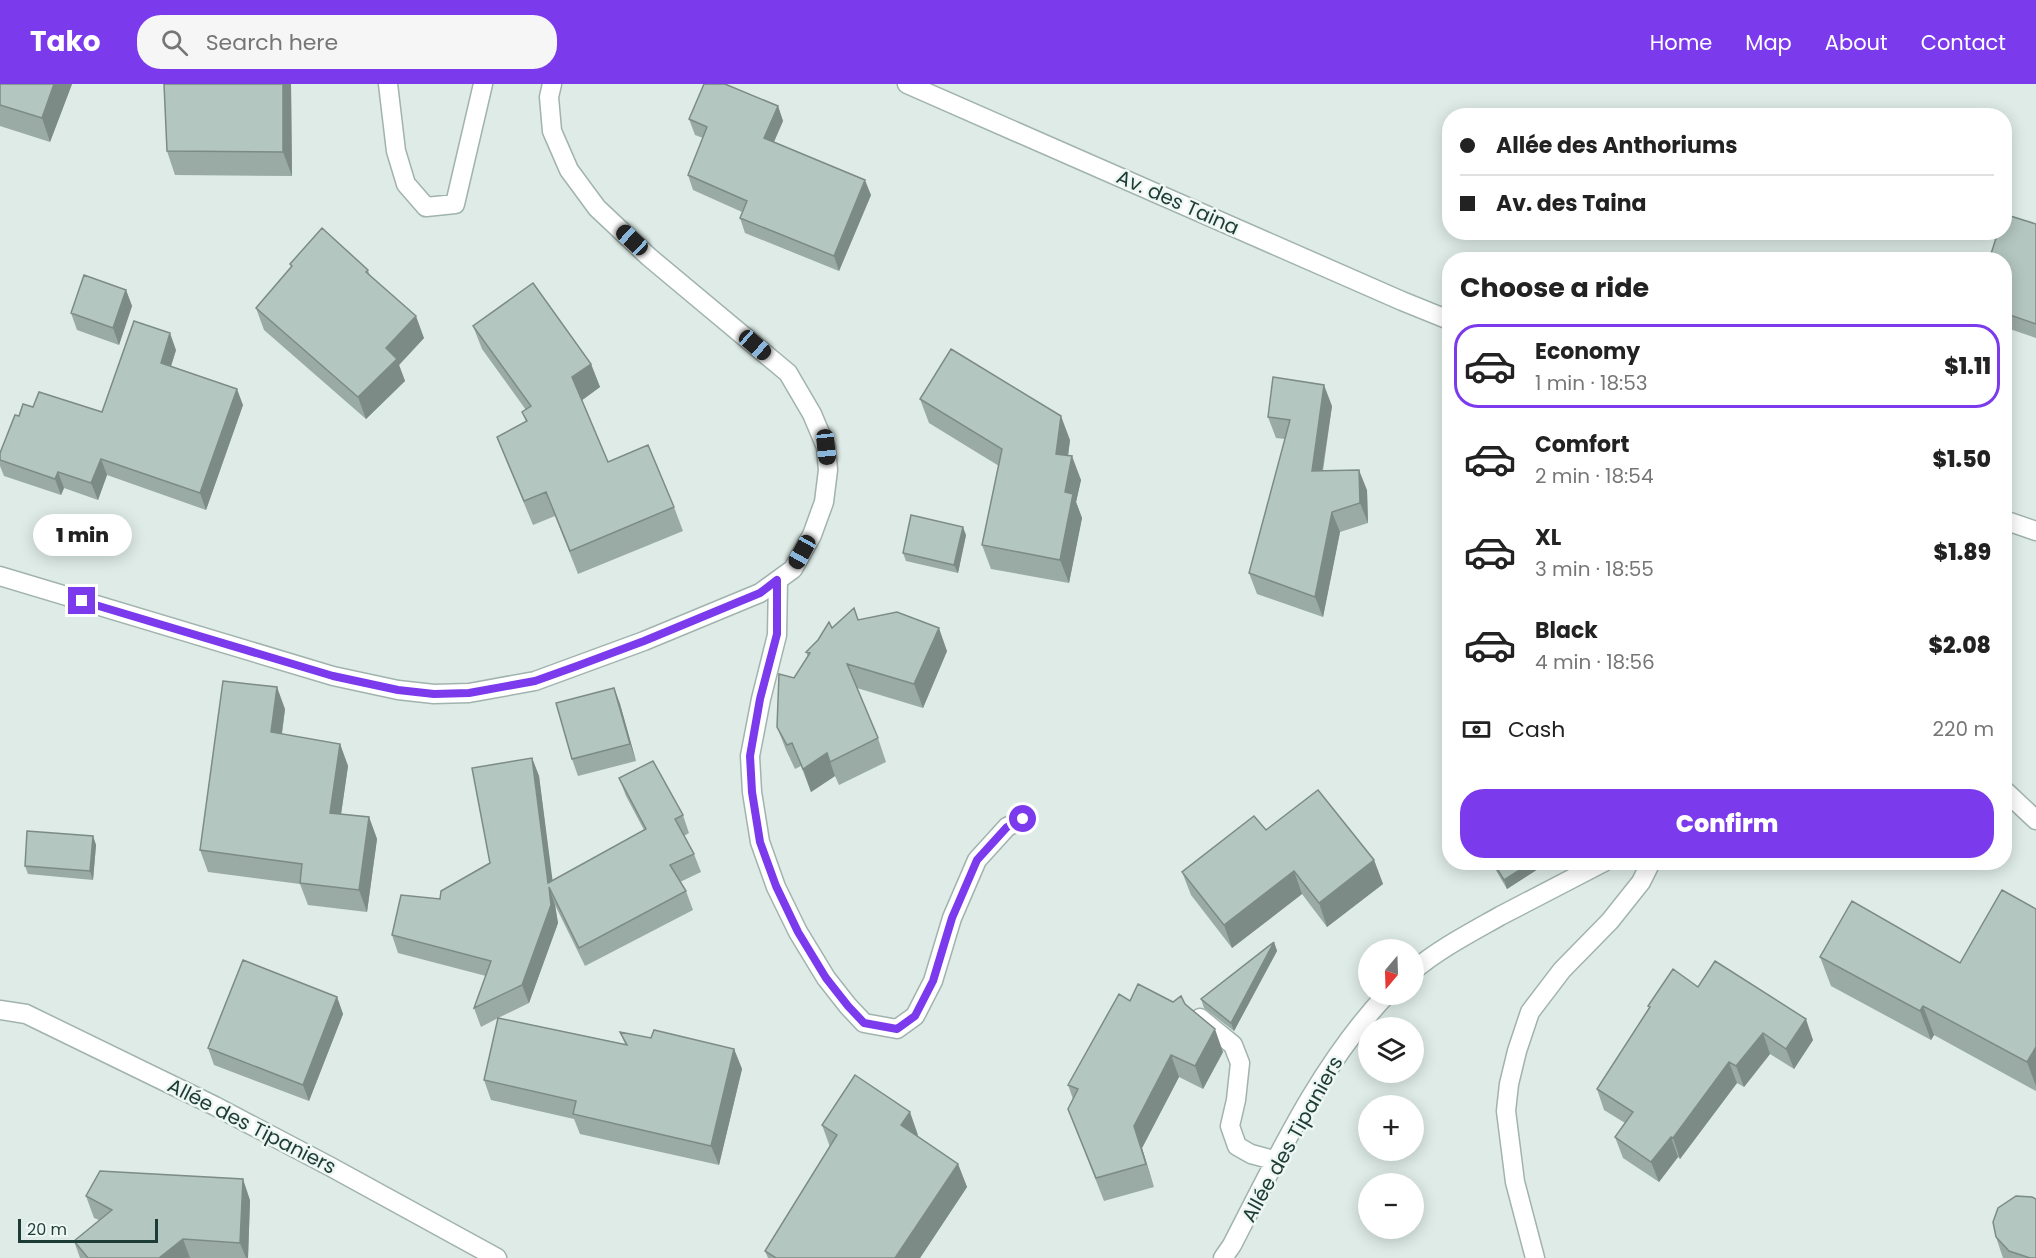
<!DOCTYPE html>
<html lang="en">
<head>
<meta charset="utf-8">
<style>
	body { margin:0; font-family:Poppins,sans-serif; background:#f6f6f6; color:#222; height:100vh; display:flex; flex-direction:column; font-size:22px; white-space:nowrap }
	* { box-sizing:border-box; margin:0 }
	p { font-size:20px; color:#767676 }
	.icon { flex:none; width:33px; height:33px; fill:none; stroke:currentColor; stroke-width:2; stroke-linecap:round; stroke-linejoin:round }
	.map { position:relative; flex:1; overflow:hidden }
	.details { position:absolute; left:1442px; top:168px; width:570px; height:618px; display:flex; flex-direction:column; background:#fff; border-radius:24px; box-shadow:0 3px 15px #0003 }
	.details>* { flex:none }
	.guide { position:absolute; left:1442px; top:24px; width:570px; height:132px; border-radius:24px; box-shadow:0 3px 15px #0003; display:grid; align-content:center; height:132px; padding:0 18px; background:#fff }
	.needle { width:39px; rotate:199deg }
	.fabs { position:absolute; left:1358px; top:855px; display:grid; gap:12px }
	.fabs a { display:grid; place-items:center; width:66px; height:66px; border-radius:50%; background:#fff; box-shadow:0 3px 15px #0003; font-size:30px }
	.scale { position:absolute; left:18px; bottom:15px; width:140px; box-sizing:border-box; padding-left:6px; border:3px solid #1e3c36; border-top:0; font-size:16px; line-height:21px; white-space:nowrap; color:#1e3c36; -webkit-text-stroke:4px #eef7f3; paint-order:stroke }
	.end { position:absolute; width:27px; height:27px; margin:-14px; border:8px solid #7c3aed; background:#fff; box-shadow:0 0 0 3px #fff }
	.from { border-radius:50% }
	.bubble { position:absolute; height:42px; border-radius:21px; background:#fff; box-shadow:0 3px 15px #0003; font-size:20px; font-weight:800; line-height:42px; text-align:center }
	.car { position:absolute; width:18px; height:36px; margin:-18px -9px; border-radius:8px; box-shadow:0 0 4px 2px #0007; background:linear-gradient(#222 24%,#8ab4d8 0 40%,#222 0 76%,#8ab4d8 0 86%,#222 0) }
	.guide b { display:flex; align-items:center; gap:21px; height:57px; font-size:22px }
	.guide b+b { border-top:2px solid #e0e0e0 }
	.guide i { width:15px; height:15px; background:#222 }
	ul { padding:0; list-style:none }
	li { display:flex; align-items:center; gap:18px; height:84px; margin:0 12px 9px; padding:0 6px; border:3px solid transparent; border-radius:24px }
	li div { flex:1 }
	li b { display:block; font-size:22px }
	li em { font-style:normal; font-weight:800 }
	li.current { border-color:#7c3aed }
	li>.icon { width:54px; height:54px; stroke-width:1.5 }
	h2 { padding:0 18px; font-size:27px; line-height:72px }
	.pay { display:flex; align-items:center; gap:15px; height:66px; padding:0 18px; font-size:22px }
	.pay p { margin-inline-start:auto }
	.button { display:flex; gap:12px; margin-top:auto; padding:12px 18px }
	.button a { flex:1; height:69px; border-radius:24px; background:#7c3aed; color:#fff; font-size:24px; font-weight:800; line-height:69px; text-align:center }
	header { display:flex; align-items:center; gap:36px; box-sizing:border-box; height:84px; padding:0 30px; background:#7c3aed; color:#fff }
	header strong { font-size:28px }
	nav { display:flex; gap:33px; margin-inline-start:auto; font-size:21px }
	.search { width:420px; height:54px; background:#f6f6f6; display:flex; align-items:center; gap:15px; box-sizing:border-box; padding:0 21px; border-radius:24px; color:#767676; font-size:22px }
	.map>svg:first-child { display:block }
</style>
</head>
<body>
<header>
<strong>Tako</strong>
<div class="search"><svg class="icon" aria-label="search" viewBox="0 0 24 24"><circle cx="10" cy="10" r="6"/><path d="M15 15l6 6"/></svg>Search here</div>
<nav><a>Home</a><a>Map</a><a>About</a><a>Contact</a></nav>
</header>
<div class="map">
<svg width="2036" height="1174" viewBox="0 0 2036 1174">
	<rect width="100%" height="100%" fill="#deebe6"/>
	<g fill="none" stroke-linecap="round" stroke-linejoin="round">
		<defs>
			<path id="minor" d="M388,0L396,67L406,100L426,123L455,120L483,0
				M907,0L1402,217L1449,236
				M2004,436L2036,447
				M0,492L333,592L398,606L434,610L469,609L535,597L644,557L760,509L793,485L812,451L824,418L828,386L826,363L812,330L788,289L649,173L597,124L569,86L552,47L549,13L552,0
				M778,496L777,551L761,615L750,672L752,708L760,758L776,803L798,848L826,894L848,922L864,939L897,945L915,932L933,897L952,834L977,776L1007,743L1023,735
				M2004,706L2036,736
				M1413,887C1439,865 1470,849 1500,832C1534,814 1569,796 1604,778
				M0,926L26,930L215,1022L331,1083L497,1174
				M1200,934L1233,961L1240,979L1236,1016L1230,1042L1237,1062L1251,1070L1277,1077
				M1223,1174L1232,1161C1277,1074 1319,982 1387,910
				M1535,1174L1515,1098L1506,1027L1509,1000L1517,967L1530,928L1562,886L1610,837L1641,798L1651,778"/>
		</defs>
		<use href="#minor" stroke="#a1b3ae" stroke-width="21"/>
		<use href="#minor" stroke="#fff" stroke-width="18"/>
	</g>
	<path fill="#9aaaa4" d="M0,0H72L50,58L0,42Z
		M164,0H291L292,92L175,91L167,67Z
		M778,22L783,37L774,58L871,111L839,187L745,149L740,134L742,128L693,106L688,91L703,54L695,51L689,35Z
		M2036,140V254L2004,243V176Z
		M290,180L368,186L370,192L424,254L399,281L405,297L366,335L264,246L256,224L291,183Z
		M126,206L132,222L119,261L77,246L71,229Z
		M473,242L591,280L600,303L582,316L608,378L674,423L683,447L578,490L555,432L533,441L506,376L497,353L526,338L522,328L526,326L482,265Z
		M176,266L171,282L243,321L206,426L107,391L98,416L64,404L61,411L4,392L0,382V369L19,332L33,323L102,328Z
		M920,315L1070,356L1068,372L1081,396L1076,418L1082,434L1069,499L991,485L982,461L999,382L929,339Z
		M1332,322L1323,387L1367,406L1368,439L1340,448L1323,533L1257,510L1249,489L1285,355L1276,354L1268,333Z
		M966,451L958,489L906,477L903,469Z
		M858,536L947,567L923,624L857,604L878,654L886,678L839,701L835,692L811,708L801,682L795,685L786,666L777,643L794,594L808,573L806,568L832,544Z
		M614,604L620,620L636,677L578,692L572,675Z
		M285,625L282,650L340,660L348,682L341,730L369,733L377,755L367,828L308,821L300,800L208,788L200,766Z
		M532,674L539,692L552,797L644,746L626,712L619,694L683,731L689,749L684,752L694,770L701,788L680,798L686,807L693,826L585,882L555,821L558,839L529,919L498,934L625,960L620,948L651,954L734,965L742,985L719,1081L580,1050L574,1035L491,1016L484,996L498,934L481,943L474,924L486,892L398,869L392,851L440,815L490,779Z
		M1266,746L1374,776L1383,800L1327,843L1302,810L1232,864L1191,811L1182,788Z
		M93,752L96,761L93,796L28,790L25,782Z
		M1491,778H1549L1507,805Z
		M2036,825V1007L1934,951L1931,956L1831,902L1820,873L1960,879Z
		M1274,858L1277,867L1234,947L1204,924L1201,915Z
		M1698,903L1813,956L1794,985L1770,970L1744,1003L1737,999L1680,1075L1678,1073L1659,1098L1623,1074L1615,1053L1625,1039L1604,1026L1597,1005L1649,924L1648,922Z
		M337,913L343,930L309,1017L214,981L208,964Z
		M1130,917L1185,920L1223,968L1203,1005L1179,993L1142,1064L1154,1103L1104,1117L1068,1025L1073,1015L1068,1001Z
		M822,1041L918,1051L917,1052L958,1080L967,1103L920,1174H768L765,1167L830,1063Z
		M86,1112L250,1116L248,1174H80L74,1157L99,1136L94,1134Z
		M1996,1153L2036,1174H2003Z"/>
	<path fill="#7d8b86" d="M54,0H72L50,58L42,34Z
		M283,0H291L292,92L283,68Z
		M778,22L783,37L769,69L764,54Z
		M865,96L871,111L839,187L834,172Z
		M126,206L132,222L119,261L113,244Z
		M416,232L424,254L399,281L405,297L366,335L358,313L386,264Z
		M170,249L176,266L167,295L161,279Z
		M591,280L600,303L581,317L572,293Z
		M1324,301L1332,322L1319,408L1312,387Z
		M237,305L243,321L206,426L200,409Z
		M1061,332L1070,356L1065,394L1056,370Z
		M1072,372L1081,396L1076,418L1082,434L1069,499L1060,476L1065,408Z
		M101,375L107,391L98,416L91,399Z
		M1359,386L1367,406L1368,439L1360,419Z
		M58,388L64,404L61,411L55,395Z
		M1332,428L1340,448L1323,533L1315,513Z
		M963,443L966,451L958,489L954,481Z
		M939,544L947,567L923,624L914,600Z
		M277,603L285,625L279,670L271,648Z
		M614,604L620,620L636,677L630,660Z
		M340,660L348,682L338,751L330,729Z
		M827,669L835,692L811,708L803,685Z
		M532,674L539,692L555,815L548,799Z
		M369,733L377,755L367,828L359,806Z
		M93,752L96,761L93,796L90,787Z
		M1374,776L1383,800L1327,843L1319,819Z
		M1532,778H1549L1507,805L1504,796Z
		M1294,787L1302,810L1232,864L1224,841Z
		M549,803L555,821L558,839L529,919L522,901Z
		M1274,858L1277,867L1234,947L1231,939Z
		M337,913L343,930L309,1017L303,1001Z
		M1923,922L1934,951L1931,956L1920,927Z
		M1806,935L1813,956L1794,985L1786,965Z
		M1215,945L1223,968L1203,1005L1195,982Z
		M1763,949L1770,970L1744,1003L1736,982Z
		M2036,963V1002L2027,978Z
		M734,965L742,985L719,1081L711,1062Z
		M1171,971L1179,993L1142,1064L1154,1103L1134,1042Z
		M1729,978L1737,999L1680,1075L1673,1054Z
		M910,1028L918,1051L909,1065L901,1041Z
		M1671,1053L1678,1073L1659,1098L1651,1078Z
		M958,1080L967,1103L920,1174H895Z
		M243,1095L250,1116L248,1174H246L240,1159Z
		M183,1155L190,1174H159Z"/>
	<path fill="#b3c6bf" stroke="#7d8b86" stroke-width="1.5" d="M0,0H54L42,34L0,21Z
		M164,0H283V68L167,67Z
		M704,0H725L778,22L764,54L865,96L834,172L740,134L747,117L688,91L707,43L689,35Z
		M2004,130L2036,140V240L2004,229V176H1989L1998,148H2004Z
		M322,144L368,186L366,188L416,232L386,264L397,275L358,313L256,224L292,182L290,180Z
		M84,191L126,206L113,244L71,229Z
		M533,199L591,280L572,293L608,378L648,361L674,423L570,467L546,408L524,417L497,353L527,337L522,328L531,322L473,242Z
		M134,237L170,249L161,279L237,305L200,409L101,375L91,399L58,388L55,395L0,376V369L15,331L19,332L23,320L33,323L39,308L102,328Z
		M951,265L1061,332L1056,370L1072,372L1065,408L1073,410L1060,476L982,461L1002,365L920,315Z
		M1273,293L1324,301L1312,387L1359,386L1360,419L1332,428L1315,513L1249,489L1290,336L1268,333Z
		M911,431L963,443L954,481L903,469Z
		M854,524L858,536L897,528L939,544L914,600L847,580L878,654L830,678L827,669L803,685L792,659L787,661L777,643L779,590L794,594L810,569L806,568L818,556L829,538L832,544Z
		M223,597L277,603L271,648L340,660L330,729L369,733L359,806L300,799L302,780L200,766Z
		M614,604L630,660L572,675L556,619Z
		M532,674L548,799L646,745L619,694L653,677L683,731L675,735L694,770L670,781L686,807L579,864L549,803L551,821L522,901L474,924L491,877L392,851L401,811L440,815L441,807L490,779L472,684Z
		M1318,706L1374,776L1319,819L1294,787L1224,841L1182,788L1254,732L1266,746Z
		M27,747L93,752L90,787L25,782Z
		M1493,778H1532L1504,796Z
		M2002,806L2036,825V963L2027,978L1923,922L1920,927L1820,873L1852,817L1960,879Z
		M1274,858L1231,939L1201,915Z
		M243,876L337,913L303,1001L208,964Z
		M1715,877L1806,935L1786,965L1763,949L1736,982L1729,978L1673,1054L1671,1053L1651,1078L1615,1053L1633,1028L1597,1005L1650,923L1648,922L1673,885L1698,903Z
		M1138,900L1173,918L1181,912L1185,920L1215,945L1195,982L1171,971L1134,1042L1146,1080L1096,1094L1068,1025L1078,1005L1068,1001L1119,910L1130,917Z
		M498,934L627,961L620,948L651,954L654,946L734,965L711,1062L573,1030L576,1017L484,996Z
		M855,991L910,1028L901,1041L958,1080L895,1174H776L765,1167L837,1051L822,1041Z
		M100,1087L243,1095L240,1159L183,1155L159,1174H88L74,1157L112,1126L86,1112Z
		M2016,1112L2032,1113L2036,1115V1174H2030L2009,1167L1996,1153L1993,1138L1998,1124Z"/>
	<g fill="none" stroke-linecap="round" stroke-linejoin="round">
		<path stroke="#7c3aed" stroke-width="8" d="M82,517L333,592L398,606L434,610L469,609L535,597L577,582L644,557L760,509L777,496V550L760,615L750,672L752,708L760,758L776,802L798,848L826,894L848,922L864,939L897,945L915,932L933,897L952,834L977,776L1007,743L1023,735"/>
	</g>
	<g text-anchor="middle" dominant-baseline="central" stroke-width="5" stroke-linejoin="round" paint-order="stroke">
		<g font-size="20" fill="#1e3c36" stroke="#eef7f3">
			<text transform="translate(1178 118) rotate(24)">Av. des Taina</text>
			<text transform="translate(252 1042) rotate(27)">Allée des Tipaniers</text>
			<text transform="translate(1292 1055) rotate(-61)">Allée des Tipaniers</text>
		</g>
	</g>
</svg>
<div class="fabs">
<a><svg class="needle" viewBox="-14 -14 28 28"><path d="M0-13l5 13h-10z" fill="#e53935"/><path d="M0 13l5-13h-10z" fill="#767676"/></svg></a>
<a><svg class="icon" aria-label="layers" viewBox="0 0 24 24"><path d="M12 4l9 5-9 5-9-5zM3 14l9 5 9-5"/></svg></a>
<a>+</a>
<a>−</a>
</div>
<div class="scale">20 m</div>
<i class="end from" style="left:1023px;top:735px"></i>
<i class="end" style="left:82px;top:517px"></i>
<div class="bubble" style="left:33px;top:430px;width:99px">1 min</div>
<i class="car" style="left:632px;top:156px;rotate:313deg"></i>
<i class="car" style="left:755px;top:261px;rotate:131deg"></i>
<i class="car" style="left:826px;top:363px;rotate:174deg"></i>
<i class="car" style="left:802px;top:468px;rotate:209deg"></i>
<div class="guide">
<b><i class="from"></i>Allée des Anthoriums</b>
<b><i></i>Av. des Taina</b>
</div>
<section class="details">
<h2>Choose a ride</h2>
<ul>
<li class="current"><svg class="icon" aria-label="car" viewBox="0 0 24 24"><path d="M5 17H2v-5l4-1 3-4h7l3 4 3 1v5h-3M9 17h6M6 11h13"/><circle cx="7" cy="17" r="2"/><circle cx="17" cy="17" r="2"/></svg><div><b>Economy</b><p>1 min · 18:53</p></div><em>$1.11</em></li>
<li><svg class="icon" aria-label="car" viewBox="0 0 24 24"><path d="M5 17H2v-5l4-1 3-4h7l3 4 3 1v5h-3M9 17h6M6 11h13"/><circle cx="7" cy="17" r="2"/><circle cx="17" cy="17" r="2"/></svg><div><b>Comfort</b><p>2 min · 18:54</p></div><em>$1.50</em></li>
<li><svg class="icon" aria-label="car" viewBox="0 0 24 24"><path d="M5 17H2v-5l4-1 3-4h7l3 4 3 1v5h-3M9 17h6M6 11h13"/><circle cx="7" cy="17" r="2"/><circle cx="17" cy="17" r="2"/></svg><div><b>XL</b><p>3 min · 18:55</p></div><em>$1.89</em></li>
<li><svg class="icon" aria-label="car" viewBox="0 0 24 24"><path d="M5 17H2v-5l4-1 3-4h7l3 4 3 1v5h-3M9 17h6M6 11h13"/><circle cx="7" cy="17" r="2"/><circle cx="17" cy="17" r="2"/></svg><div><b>Black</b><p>4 min · 18:56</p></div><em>$2.08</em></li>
</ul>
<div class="pay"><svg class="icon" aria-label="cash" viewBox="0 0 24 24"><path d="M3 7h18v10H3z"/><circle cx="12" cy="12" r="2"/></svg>Cash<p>220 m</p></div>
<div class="button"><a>Confirm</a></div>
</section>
</div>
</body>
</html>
